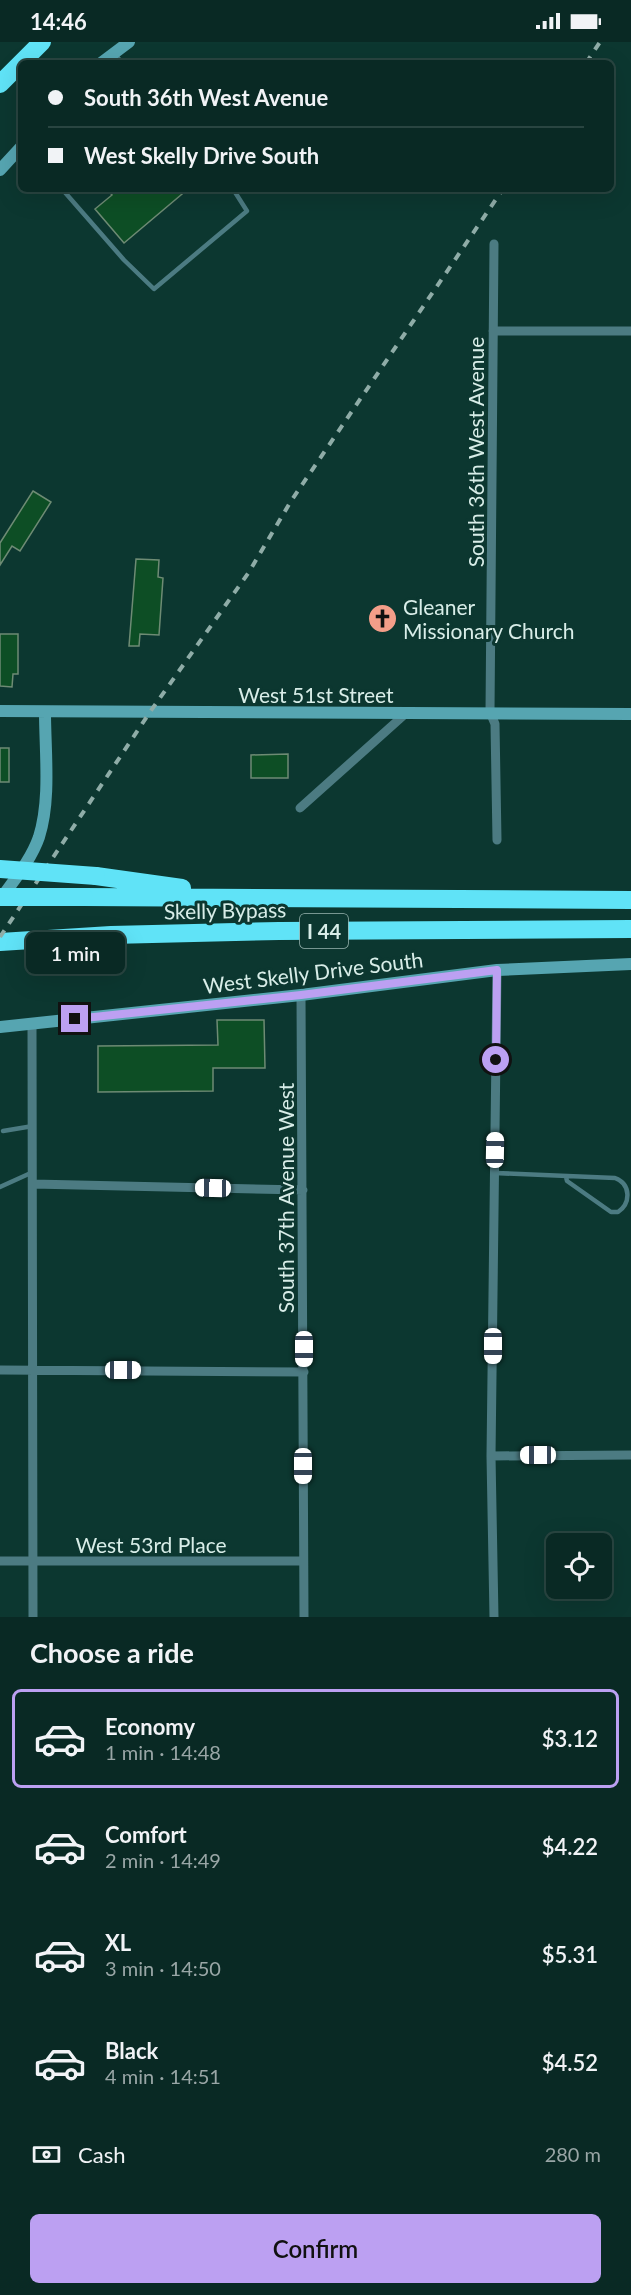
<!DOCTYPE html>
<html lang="en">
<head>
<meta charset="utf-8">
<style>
	body { margin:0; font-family:Lato,sans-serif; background:#12312c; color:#f1f3f6; height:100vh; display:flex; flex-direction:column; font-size:22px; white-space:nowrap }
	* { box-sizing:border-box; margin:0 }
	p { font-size:20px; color:#99a6a6 }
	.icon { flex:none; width:33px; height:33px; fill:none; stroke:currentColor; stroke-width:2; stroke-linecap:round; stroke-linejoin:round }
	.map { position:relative; height:1575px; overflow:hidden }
	.sheet { display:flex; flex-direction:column; background:#092924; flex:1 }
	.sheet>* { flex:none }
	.top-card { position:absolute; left:18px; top:18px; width:596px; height:132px; border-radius:9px; box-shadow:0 6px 24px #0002,0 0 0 2px #294541; display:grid; align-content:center; height:132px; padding:0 30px; background:#092924 }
	.fabs { position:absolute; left:546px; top:1491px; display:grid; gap:12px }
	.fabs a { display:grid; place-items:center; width:66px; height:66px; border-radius:9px; background:#092924; box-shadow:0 6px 24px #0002,0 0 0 2px #294541; font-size:30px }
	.end { position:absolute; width:27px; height:27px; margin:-14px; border:8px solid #bca0f2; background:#111; box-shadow:0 0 0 3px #111 }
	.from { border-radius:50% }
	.bubble { position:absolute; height:42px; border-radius:9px; background:#092924; box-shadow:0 6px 24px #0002,0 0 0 2px #294541; font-size:20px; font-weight:600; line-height:42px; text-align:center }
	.car { position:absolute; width:18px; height:36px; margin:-18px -9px; border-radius:8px; box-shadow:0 0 4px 2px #0007; background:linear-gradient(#fff 24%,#345 0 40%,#fff 0 76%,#345 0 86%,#fff 0) }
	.top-card b { display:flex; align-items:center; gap:21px; height:57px; font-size:22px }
	.top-card b+b { border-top:2px solid #294541 }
	.top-card i { width:15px; height:15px; background:#f1f3f6 }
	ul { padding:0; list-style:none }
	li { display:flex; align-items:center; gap:18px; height:99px; margin:0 12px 9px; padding:0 18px; border:3px solid transparent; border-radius:9px }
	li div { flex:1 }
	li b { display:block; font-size:22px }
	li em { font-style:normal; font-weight:600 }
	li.active { border-color:#bca0f2 }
	li>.icon { width:54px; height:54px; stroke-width:1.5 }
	h2 { padding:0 30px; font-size:27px; line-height:72px }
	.pay { display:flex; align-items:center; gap:15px; height:66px; padding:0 30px; font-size:22px }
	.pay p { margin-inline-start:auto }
	.cta { display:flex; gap:12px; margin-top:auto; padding:12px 30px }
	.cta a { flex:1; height:69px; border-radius:9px; background:#bca0f2; color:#111; font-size:24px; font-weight:600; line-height:69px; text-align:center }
	.status { display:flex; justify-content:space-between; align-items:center; height:42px; padding:0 30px; background:#092924; direction:ltr }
	.status svg { height:16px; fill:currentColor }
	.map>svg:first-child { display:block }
</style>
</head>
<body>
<div class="status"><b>14:46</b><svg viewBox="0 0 49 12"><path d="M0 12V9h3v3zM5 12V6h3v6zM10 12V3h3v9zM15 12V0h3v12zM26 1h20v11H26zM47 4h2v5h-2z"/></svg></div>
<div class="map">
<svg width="631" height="1575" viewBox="0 0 631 1575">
	<rect width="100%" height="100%" fill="#0c3730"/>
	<path fill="#0d4e25" stroke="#6e8b74" stroke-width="1.5" d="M107,147H188L124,201L95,167L112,153Z
		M33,449L51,460L20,509L12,504L0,523V501Z
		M136,517L159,518L158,535L163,536L159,593L140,592L139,604H129Z
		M0,592H18V632H13L12,645L0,644Z
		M0,706H9V740H0Z
		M288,712V736H251V713Z
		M217,978H264L265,1026H213V1049L98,1050V1004L218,1003Z"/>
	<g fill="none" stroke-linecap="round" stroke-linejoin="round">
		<path stroke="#4c7b82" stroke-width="4.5" d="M114,11L122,21
			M62,147L124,218L154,247L247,169L233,147
			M3,1089L33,1084
			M495,1131L615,1136C631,1142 631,1161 618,1170H611L567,1139L566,1135
			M0,1145L33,1130"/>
		<path stroke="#4c7b82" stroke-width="9" d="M494,202L490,670L495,682L497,798
			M493,289H631
			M300,766L404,673
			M301,953L304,1575
			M32,982L33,1575
			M33,1142L303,1148
			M0,1328L304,1330
			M491,1414L631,1413
			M0,1519H303
			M494,1575L491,1414L497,928"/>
		<path stroke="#56a5b1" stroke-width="12" d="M101,21L129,0
			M0,128L21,105
			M0,669L631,672
			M0,858C14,838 31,818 39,795C51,757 45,710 45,670
			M0,985L301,953L497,928L631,922"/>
		<path stroke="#60e3f7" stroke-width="18" d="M0,42L42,0
			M96,834L182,846
			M84,855L631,858
			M0,900L111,893L279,889L631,887"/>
		<path stroke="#8faca7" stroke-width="4" stroke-dasharray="8 8" stroke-linecap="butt" d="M586,21L600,0
			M0,895L150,670L249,530L291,459L503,147"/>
		<path stroke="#60e3f7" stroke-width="18" d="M0,827L96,834
			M0,855H84"/>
	</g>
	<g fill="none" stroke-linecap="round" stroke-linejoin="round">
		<path stroke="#bca0f2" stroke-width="8" d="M75,977L301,953L497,928L496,1018"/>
	</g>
	<defs>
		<symbol id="church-disc" viewBox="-11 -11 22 22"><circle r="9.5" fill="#f49e89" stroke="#0c3730"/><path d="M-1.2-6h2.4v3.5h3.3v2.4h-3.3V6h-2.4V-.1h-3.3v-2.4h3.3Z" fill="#111"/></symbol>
	</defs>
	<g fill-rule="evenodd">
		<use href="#church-disc" x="366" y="560" width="33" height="33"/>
	</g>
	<g text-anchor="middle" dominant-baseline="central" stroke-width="6" stroke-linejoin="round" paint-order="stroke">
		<rect fill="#0c3730" stroke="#9bb6b1" stroke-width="1.5" x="300" y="872" width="48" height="34" rx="4.5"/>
		<g font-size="20" font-weight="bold" fill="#d8ede8">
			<text x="324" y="889">I 44</text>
		</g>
		<g font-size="21" fill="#d8ede8" stroke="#0c3730">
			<text transform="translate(475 410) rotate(-90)">South 36th West Avenue</text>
			<text x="316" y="652">West 51st Street</text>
			<text transform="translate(225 868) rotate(-1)">Skelly Bypass</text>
			<text transform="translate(313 930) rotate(-7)">West Skelly Drive South</text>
			<text transform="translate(285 1156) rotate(-90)">South 37th Avenue West</text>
			<text x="151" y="1502">West 53rd Place</text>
		</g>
		<g font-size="21" fill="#d8ede8" stroke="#0c3730" text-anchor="start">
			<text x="403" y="564">Gleaner<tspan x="403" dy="24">Missionary Church</tspan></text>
		</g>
	</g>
</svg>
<div class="fabs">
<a><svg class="icon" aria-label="locate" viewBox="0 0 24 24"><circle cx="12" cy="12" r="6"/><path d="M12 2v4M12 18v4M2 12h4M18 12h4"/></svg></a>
</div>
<i class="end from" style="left:496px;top:1018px"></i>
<i class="end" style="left:75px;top:977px"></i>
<div class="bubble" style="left:26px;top:890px;width:99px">1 min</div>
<i class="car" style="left:495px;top:1108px;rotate:1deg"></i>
<i class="car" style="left:213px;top:1146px;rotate:271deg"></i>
<i class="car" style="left:493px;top:1304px;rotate:180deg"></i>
<i class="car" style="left:304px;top:1307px;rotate:180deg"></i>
<i class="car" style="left:123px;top:1328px;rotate:90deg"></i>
<i class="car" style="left:538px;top:1413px;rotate:270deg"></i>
<i class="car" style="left:303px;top:1424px;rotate:180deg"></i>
<div class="top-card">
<b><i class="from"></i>South 36th West Avenue</b>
<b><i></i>West Skelly Drive South</b>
</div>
</div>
<section class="sheet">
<h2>Choose a ride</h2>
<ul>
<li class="active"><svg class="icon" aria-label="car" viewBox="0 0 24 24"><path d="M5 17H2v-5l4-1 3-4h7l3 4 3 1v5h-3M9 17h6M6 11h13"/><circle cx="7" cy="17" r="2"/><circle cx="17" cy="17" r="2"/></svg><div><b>Economy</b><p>1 min · 14:48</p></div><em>$3.12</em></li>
<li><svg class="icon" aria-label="car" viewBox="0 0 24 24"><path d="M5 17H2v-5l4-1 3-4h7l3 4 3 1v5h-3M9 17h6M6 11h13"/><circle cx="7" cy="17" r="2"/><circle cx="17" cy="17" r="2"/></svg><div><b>Comfort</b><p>2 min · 14:49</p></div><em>$4.22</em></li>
<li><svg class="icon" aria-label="car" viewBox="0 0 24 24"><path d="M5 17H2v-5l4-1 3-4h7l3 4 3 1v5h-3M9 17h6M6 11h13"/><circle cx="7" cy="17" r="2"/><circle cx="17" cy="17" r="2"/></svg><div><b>XL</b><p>3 min · 14:50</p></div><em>$5.31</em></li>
<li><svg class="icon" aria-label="car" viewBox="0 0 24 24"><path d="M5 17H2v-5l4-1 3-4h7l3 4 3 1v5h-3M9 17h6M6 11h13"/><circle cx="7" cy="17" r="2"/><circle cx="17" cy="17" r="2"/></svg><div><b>Black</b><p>4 min · 14:51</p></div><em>$4.52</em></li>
</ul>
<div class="pay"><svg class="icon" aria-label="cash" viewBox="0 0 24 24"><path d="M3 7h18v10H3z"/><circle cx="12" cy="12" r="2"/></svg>Cash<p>280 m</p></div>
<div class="cta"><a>Confirm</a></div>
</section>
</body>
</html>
